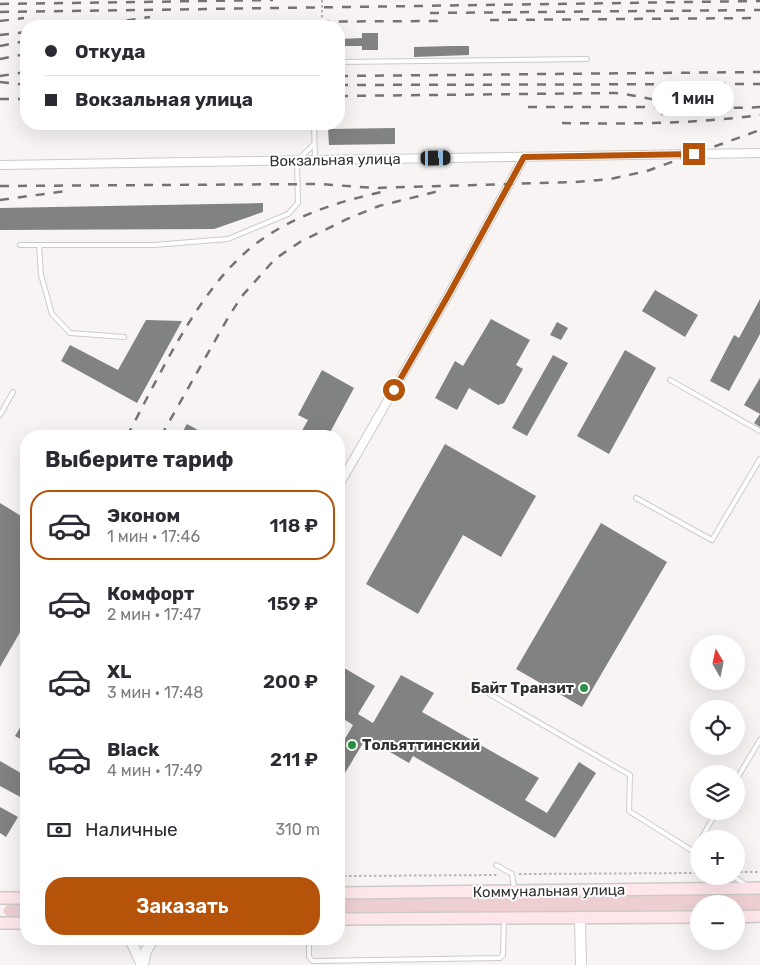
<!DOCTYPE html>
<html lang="ru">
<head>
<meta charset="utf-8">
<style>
	body { margin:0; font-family:Rubik,sans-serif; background:#f7f7f7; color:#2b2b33; height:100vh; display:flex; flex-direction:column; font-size:19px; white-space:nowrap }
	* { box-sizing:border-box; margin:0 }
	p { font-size:16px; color:#7c7c81 }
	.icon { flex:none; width:28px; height:28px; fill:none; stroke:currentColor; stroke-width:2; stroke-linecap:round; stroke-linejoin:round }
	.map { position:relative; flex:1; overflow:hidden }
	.panel { position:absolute; left:20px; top:430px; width:325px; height:515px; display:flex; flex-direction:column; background:#fff; border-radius:20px; box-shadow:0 5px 20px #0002 }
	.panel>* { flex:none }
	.guide { position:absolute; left:20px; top:20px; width:325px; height:110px; border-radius:20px; box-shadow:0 5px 20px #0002; display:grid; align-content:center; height:110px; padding:0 25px; background:#fff }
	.needle { width:32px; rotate:351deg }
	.tools { position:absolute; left:690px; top:635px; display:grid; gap:10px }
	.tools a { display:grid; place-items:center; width:55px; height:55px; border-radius:50%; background:#fff; box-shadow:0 5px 20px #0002; font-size:25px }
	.end { position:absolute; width:22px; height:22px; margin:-11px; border:6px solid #b45309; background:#fff; box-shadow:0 0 0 2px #fff }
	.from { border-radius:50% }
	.bubble { position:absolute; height:35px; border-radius:18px; background:#fff; box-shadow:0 5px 20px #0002; font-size:16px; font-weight:600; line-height:35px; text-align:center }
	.car { position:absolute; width:15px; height:30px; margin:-15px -8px; border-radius:6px; box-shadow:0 0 4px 1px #0007; background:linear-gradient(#222 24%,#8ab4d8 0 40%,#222 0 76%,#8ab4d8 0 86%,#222 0) }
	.guide b { display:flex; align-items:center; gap:18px; height:48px; font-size:19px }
	.guide b+b { border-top:1px solid #e1e1e2 }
	.guide i { width:12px; height:12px; background:#2b2b33 }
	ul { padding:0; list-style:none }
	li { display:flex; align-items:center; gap:15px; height:70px; margin:0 10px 8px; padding:0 15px; border:2px solid transparent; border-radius:20px }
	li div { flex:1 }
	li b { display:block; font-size:19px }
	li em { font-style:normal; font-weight:600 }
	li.active { border-color:#b45309 }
	li>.icon { width:45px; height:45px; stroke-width:1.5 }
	h2 { padding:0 25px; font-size:22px; line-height:60px }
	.pay { display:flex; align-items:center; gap:12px; height:55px; padding:0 25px; font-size:19px }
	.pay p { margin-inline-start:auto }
	.button { display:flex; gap:10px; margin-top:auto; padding:10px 25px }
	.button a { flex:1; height:58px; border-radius:20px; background:#b45309; color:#fff; font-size:20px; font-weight:600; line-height:58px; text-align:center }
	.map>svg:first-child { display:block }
</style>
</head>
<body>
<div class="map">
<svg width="760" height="965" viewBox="0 0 760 965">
	<rect width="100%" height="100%" fill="#f8f4f4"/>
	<path fill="#edcfd2" d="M760,894V911H736V904H699V911L339,915V898Z
		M11,902H26V918C18,918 7,920 3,911L5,907Z"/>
	<path fill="#818381" d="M362,33H378V50H362V46H339V39L362,38Z
		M452,46H469V55L414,57V47Z
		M395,128V144L329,145L328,129Z
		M263,203V212L214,229L0,230V208Z
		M655,290L698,315L685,337L642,311Z
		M760,299V334L729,391L710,381L734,335L739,338Z
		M491,319L530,340L516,365L523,369L504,403L498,405L469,388L457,410L435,398L455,361L463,366Z
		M146,320L182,321L137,403L61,361L70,345L118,370Z
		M557,322L568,328L561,340L550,335Z
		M625,350L656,368L609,454L577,436Z
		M553,355L568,363L527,436L512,428Z
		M322,370L354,388L328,436H299L308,420L298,415Z
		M760,378V427L754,423L760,414L744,405Z
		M187,424L209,436H180Z
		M445,444L536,496L501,557L463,535L418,614L366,584Z
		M0,503L26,519V622L0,667Z
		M601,523L667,562L582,707L516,669Z
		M339,665L375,686L358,714L373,723L401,675L434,693L422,712L539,778L525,800L547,813L579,762L596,773L555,838L413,756L409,763L366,738L339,783V749L353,725L339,716Z
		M26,718V742L15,736Z
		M0,761L26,776V800L0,786Z
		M0,807L18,817L6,837L0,833Z"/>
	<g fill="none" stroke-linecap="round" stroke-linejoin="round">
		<defs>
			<path id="service" d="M339,62L587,59
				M314,124L315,160
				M20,245H154L228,239L288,214L298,203L297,161L314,144
				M39,245L41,275L52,314L70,333L124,337
				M670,380L760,431
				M0,415L13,392
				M636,498L712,540L760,459
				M479,688L630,775L629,811L699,855
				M736,780L760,740
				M701,839L717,811
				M693,851L699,842
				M496,865L512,874L514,888
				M733,876L746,885
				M309,939V957L313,961L500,958L503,955L504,920"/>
			<path id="minor" d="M0,165L760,153
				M339,485L449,294L524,157"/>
			<path id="tertiary" d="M580,919L581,965
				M130,939L142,965
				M143,965L146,951L153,939"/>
			<path id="secondary" d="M339,893L760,888
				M0,898H26
				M736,917L760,916
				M339,919L699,917
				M0,923H26"/>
		</defs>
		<use href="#service" stroke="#cecaca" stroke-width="6"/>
		<use href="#minor" stroke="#cecaca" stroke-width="10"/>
		<use href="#tertiary" stroke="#cecaca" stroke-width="12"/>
		<use href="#secondary" stroke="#cecaca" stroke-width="14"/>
		<path stroke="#b6b3b3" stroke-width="2" stroke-dasharray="2.5 2.5" stroke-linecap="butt" d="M322,0V26
			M740,872H760
			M519,874L699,873
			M339,876L499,875"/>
		<use href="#service" stroke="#fff" stroke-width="4"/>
		<use href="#minor" stroke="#fff" stroke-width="8"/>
		<use href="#tertiary" stroke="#fff" stroke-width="10"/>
		<use href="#secondary" stroke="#ffe6ea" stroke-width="11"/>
		<path stroke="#747272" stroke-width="2.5" stroke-dasharray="9 9" stroke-linecap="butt" d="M0,4L273,0
			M0,12L760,1
			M430,13L760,10
			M490,20L760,18
			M0,21L24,18
			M78,26L98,24
			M91,26L150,17
			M195,26L232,22L442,21
			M0,35L26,32
			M0,46L26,41
			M0,59L26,54
			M0,76L26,72
			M339,76L760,72
			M0,82L26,85
			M339,85L760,84
			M339,96L615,93C633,95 650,99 668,102C699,107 729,109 760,107
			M0,99H26
			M528,107H670
			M661,114L698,111
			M562,123C628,124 694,124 760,115
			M0,186L320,184L374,188L575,182L610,179L647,171L760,130
			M0,200L66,191
			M127,436C159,377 195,296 247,251C284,219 335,202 382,192
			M161,436L229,316L242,296L275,259L300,242L347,219L379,206L439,191"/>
	</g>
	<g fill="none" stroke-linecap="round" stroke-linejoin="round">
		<path stroke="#b45309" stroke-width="6" d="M394,390L449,294L524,157L694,154"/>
	</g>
	<g fill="#2b9147" stroke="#fff" stroke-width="2">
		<circle cx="584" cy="688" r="5"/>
		<circle cx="352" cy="745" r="5"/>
	</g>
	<g text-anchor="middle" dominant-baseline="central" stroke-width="4" stroke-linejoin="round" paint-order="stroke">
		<g font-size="15" fill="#333232" stroke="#fff">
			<text transform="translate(335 160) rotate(-1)">Вокзальная улица</text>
			<text transform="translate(549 891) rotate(-1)">Коммунальная улица</text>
		</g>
		<g font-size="15" font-weight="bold" fill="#333232" stroke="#fff" text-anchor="end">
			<text x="574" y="688">Байт Транзит</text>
			<text x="362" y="745" text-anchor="start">Тольяттинский</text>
		</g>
	</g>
</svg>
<div class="tools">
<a><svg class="needle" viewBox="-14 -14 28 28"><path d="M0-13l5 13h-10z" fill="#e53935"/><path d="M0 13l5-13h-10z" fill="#7c7c81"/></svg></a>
<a><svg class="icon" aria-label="locate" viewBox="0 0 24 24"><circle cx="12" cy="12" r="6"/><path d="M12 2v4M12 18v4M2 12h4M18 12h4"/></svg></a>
<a><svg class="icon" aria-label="layers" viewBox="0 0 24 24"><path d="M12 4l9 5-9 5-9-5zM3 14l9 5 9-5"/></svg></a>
<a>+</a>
<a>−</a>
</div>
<i class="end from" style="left:394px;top:390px"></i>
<i class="end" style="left:694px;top:154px"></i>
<div class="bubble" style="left:652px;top:81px;width:82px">1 мин</div>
<i class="car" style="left:436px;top:158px;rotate:89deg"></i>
<div class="guide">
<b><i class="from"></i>Откуда</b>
<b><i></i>Вокзальная улица</b>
</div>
<section class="panel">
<h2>Выберите тариф</h2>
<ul>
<li class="active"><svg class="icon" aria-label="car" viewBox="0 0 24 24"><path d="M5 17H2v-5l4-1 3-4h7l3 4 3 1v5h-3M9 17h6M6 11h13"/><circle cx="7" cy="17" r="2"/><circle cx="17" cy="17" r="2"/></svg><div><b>Эконом</b><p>1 мин · 17:46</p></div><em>118 ₽</em></li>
<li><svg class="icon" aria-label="car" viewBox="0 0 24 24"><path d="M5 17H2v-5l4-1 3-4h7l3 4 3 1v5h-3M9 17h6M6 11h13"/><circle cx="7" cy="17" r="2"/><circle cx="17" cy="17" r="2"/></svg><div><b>Комфорт</b><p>2 мин · 17:47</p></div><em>159 ₽</em></li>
<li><svg class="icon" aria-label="car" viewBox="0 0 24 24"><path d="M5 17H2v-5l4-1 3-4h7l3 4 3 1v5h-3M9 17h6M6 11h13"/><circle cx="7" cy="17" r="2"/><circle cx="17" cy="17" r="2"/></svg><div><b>XL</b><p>3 мин · 17:48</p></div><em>200 ₽</em></li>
<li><svg class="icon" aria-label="car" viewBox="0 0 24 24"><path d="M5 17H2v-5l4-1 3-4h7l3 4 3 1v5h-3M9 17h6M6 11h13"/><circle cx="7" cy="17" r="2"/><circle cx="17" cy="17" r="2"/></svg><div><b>Black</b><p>4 мин · 17:49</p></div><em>211 ₽</em></li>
</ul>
<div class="pay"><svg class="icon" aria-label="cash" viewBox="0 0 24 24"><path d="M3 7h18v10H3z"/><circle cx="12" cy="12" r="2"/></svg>Наличные<p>310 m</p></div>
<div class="button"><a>Заказать</a></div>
</section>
</div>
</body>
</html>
